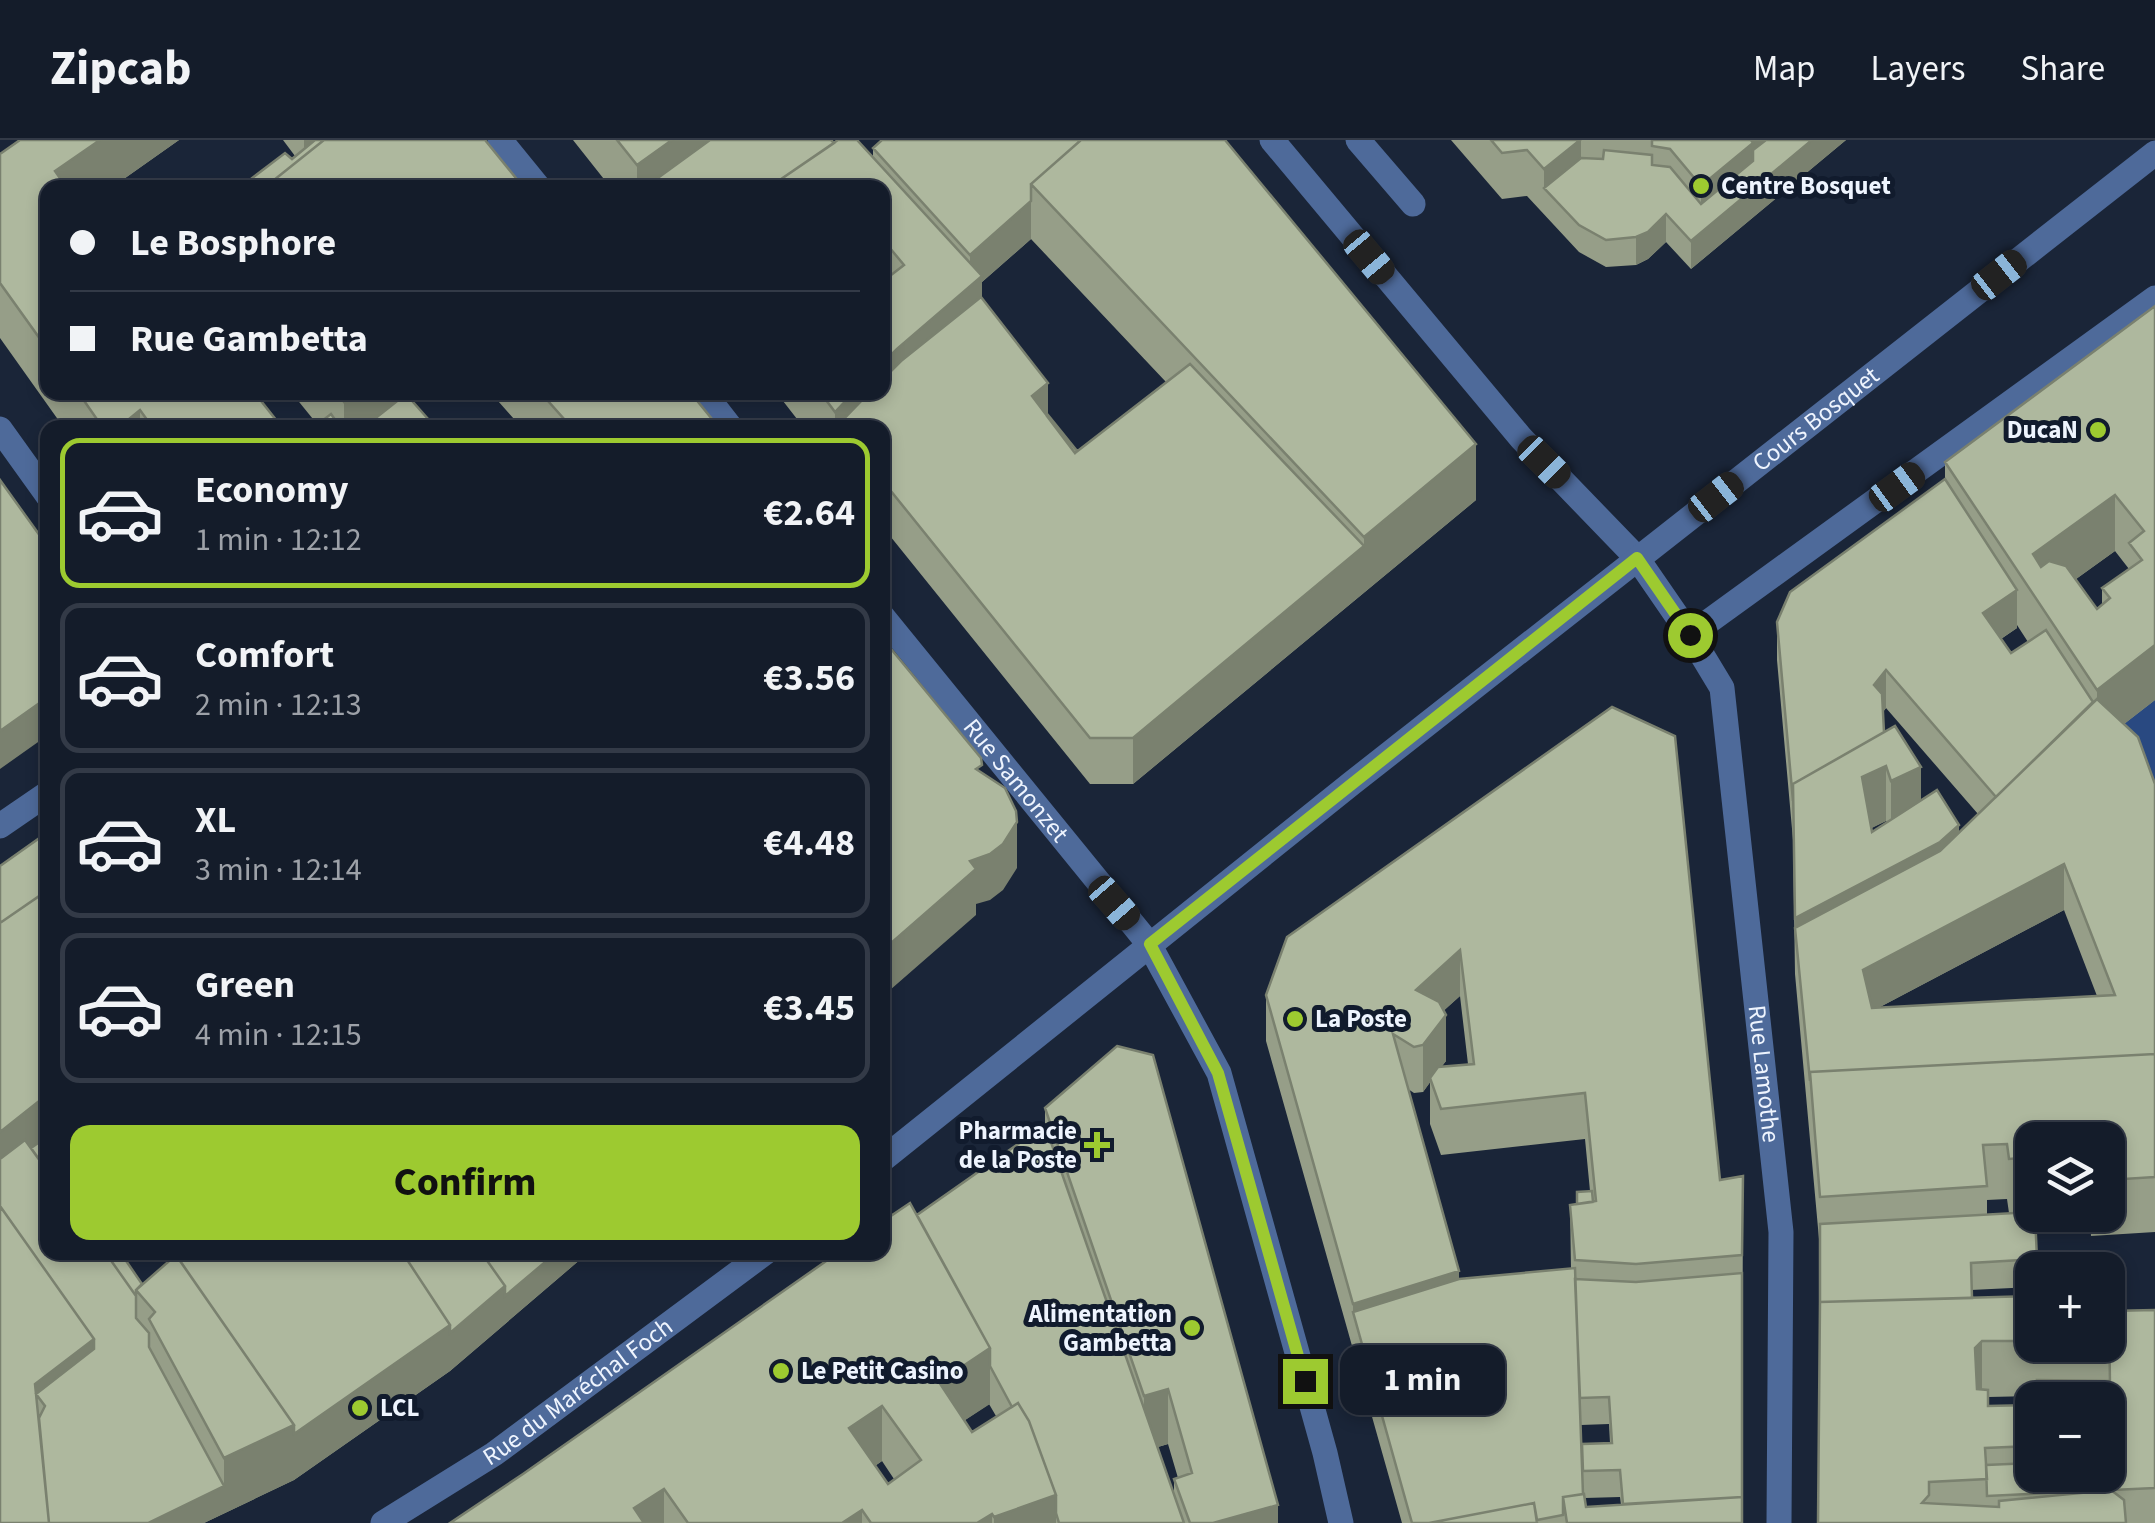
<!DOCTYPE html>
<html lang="en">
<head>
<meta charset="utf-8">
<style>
	body { margin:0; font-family:"Source Sans 3",sans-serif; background:#1d2532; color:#f1f3f6; height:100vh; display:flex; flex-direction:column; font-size:38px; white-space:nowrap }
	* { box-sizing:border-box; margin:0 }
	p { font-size:32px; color:#9da1a8 }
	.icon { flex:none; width:55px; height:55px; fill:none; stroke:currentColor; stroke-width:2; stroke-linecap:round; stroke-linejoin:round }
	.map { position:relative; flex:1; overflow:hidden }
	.side { position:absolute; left:40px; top:280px; width:850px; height:840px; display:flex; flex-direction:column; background:#141c2a; border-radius:20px; box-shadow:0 5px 15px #0003,0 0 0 2px #333a47 }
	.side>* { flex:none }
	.top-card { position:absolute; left:40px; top:40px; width:850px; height:220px; border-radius:20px; box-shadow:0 5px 15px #0003,0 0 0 2px #333a47; display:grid; align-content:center; height:220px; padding:0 30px; background:#141c2a }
	.buttons { position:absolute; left:2015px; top:982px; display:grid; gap:20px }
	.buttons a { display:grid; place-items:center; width:110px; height:110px; border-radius:20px; background:#141c2a; box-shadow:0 5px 15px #0003,0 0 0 2px #333a47; font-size:50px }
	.end { position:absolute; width:45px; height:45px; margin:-22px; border:12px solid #9dca30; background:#111; box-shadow:0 0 0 5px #111 }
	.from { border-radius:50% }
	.bubble { position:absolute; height:70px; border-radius:20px; background:#141c2a; box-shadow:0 5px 15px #0003,0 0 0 2px #333a47; font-size:32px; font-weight:700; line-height:70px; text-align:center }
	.car { position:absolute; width:30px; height:60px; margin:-30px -15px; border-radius:12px; box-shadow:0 0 8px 2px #0007; background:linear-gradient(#222 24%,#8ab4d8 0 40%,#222 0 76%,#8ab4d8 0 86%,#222 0) }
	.top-card b { display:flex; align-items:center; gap:35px; height:95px; font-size:38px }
	.top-card b+b { border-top:2px solid #333a47 }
	.top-card i { width:25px; height:25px; background:#f1f3f6 }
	ul { padding:18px 0 0; list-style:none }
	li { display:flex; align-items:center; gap:30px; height:150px; margin:0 20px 15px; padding:0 10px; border:5px solid #333a47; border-radius:20px }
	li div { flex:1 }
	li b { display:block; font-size:38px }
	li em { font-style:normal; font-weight:700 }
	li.current { border-color:#9dca30 }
	li>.icon { width:90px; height:90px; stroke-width:1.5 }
	.cta { display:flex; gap:20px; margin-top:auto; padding:20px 30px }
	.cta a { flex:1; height:115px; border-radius:20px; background:#9dca30; color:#111; font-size:40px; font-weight:700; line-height:115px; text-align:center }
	header { display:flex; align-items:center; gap:60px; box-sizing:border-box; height:140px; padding:0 50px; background:#141c2a; border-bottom:2px solid #333a47 }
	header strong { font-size:48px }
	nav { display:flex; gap:55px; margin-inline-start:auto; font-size:35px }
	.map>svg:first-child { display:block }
</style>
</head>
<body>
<header>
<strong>Zipcab</strong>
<nav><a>Map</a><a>Layers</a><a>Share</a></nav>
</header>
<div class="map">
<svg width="2155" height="1383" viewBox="0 0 2155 1383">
	<rect width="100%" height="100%" fill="#1a2538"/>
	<path fill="#294981" d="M2155,559V690L2097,605Z"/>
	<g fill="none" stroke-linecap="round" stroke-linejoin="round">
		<path stroke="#4e6a9a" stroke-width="25" d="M1358,0L1413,64
			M1637,418L1690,495L2155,158"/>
		<g stroke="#4e6a9a" stroke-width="25">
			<path d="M500,0L539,48"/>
			<path d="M1272,0L1521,298L1637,418"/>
			<path d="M703,252L731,288"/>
			<path d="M0,289L48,356"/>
			<path id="s1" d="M882,476L1149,804L1219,933L1325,1313L1341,1383"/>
			<path id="s2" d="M1690,495L1722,548L1781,1092L1779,1383"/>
			<path d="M0,686L48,653"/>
			<path id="s3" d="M882,1020L1352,643L2155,13"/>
			<path id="s4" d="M383,1383L494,1314L766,1112"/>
		</g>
	</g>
	<path fill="#969e88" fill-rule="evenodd" d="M20,0H179L111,48H48V252H254L280,288H64L0,198V14Z
		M283,0H485L524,48H247V42L295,16Z
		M573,0H831L834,3L873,18V8L1225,0L1476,360L1133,644H1090L882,386V288H804L776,252H882V48H611ZM1031,99L1166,242L1077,311L1048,275L982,158V142Z
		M1451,0H1846L1691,129L1666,102L1648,119L1636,125L1606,127L1579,112L1527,56L1502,59Z
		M2155,166V560L2124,584L2155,644V1092L2091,1096L2090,1075H2108V1000H2032V1075H2035L2037,1130H2032V1147L1971,1150L1972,1158L2032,1156V1205H2108V1154L2109,1171L2155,1170V1383H1818L1820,1110L1795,834L1793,700L1777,520V482L1945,339V322ZM2115,411L2129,429L2102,448V464L2097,469L2076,439ZM2017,485L2028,502L2011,513L2001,499L2017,488ZM1886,568L1978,674L1959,693L1921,660L1884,592L1883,572ZM1886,681L1887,682L1872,692L1871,688ZM2064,770L2097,856L1878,868ZM2007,1059L2009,1073L1987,1075V1060ZM2038,1256L2108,1260V1335H2032V1265L1988,1266V1257Z
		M291,252H425L413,262L436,288H313L317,284Z
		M490,252H690L716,288H522Z
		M1612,567L1720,1040L1743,1036L1742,1383H1402L1266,901V855ZM1460,856L1468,924L1441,927L1446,921L1443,871ZM1430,942V984L1441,1015L1585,999L1590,1051L1577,1052V1064L1570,1065L1571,1129L1459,1139L1408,949L1414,953L1423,952ZM1609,1284L1610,1303L1582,1305L1581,1285ZM1620,1357L1621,1365L1586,1367L1585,1358Z
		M1045,968L1278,1383H450L917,1075L1045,985ZM989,1264L996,1276L972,1292L965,1280ZM1168,1304L1178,1338L1174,1339V1353L1158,1307ZM882,1321L894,1339L888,1344L875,1326Z
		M48,1112L142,1144L181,1119L175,1112H589L450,1231L294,1340L204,1383H0Z"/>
	<path fill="#7a816f" d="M100,0H179L111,48H55V31Z
		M304,0H326L304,29Z
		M672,0H749L682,48H637V25Z
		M1581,0V45L1544,48V29Z
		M1747,0H1774L1701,92V46Z
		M1812,0H1846L1691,129V101Z
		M1031,61V99L982,142V191L838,285V288H835V272L854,252H882V224L897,209L970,146V115Z
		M1666,74V102L1648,119L1636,125V97Z
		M1048,243V289L1032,256Z
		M356,252H425L381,288H344V262Z
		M140,270V288H118Z
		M1476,304V360L1133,644V598L1364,406V397Z
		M2115,355V411L2040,465L2033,414Z
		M2017,450V488L1983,511V473Z
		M2155,505V560L2097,605V550Z
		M1886,530V568L1874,583V545Z
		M48,557V595L0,629V591Z
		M1886,626V681L1862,693L1794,661Z
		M1921,627V682L1891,696V641Z
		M1017,682V728L1003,750L990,760L976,764V775L882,857V811L970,721Z
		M1959,685V740L1795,788V834V778Z
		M2064,724V770L1863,876V830Z
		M1460,810V856L1416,896V850Z
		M1446,875V921L1423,952V905Z
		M48,954V1010L0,1047V992Z
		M557,1112H589L450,1231V1193L505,1146Z
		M1459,1131V1177L1353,1172V1164Z
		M450,1185V1231L294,1340L204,1383H148L224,1346V1318Z
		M94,1199V1237L45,1266L35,1254V1244Z
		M1982,1201V1257L1975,1264V1208Z
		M990,1208V1264L939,1297V1242Z
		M1168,1249V1304L1144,1311V1256Z
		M882,1266V1321L849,1343V1288Z
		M664,1349V1383H634V1368Z
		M1056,1355V1383H994V1377Z
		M1278,1365V1383H1213Z
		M862,1370V1383H842Z
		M992,1374V1383H977Z"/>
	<path fill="#aeb89e" stroke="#7a816f" stroke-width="2.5" fill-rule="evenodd" d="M20,0H100L55,31L67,48H48V210L0,143V14Z
		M315,0H324L264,48H251L247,42L285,13L292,19Z
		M324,0H485L524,48H264Z
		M617,0H672L637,25Z
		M710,0H831L834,3L768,48H644Z
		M838,0H857L982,136L897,209L882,224V142L904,125L884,101L890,96L882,89V48H768Z
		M882,0H1081L1031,44V61L970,115L873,8Z
		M1081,0H1225L1476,304L1364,397L1031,44Z
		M1491,0H1580L1544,29L1527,10L1502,13Z
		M1652,0H1751L1753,3L1701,46L1670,9L1652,6Z
		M1766,0H1812L1691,101L1666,74L1648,92L1636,97L1606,100L1579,85L1544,48L1581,18L1603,19L1604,10L1652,15V25L1670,27L1701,64L1753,21V10Z
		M981,157L1048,243L1032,256L1075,313L1190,224L1364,406L1133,598H1090L882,340V288H840L838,285L870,252H882V240L901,221Z
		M2155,166V505L2097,550L1945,322ZM2115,355L2144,391L2129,403L2142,420L2102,448L2110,458L2097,469L2066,426L2049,421L2041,427L2033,414Z
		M78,252H254L280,285L277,288H153L140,270L118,288H103Z
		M336,252H356L344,262Z
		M540,252H690L716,284L712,288H555L564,279Z
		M820,252H854L835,272Z
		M406,254L436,288H363Z
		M331,274L341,288H313Z
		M1048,275L1077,311L1075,313L1047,276Z
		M1945,339L2017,450L1983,473L2011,513L2046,490L2093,562L1996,657L1886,530L1874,545L1882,554L1884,592L1793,644V661L1777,482L1790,452Z
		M0,340L48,407V557L0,591Z
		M882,498L981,618L982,625L976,629L1005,648L1016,671L1017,682L1003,704L990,714L970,721L976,729L882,811Z
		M2097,559L2138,597L2155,644V914L1810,932V941L1795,788L1940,711ZM2064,724L2115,855L1872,868L1863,830Z
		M1612,567L1675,596L1720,1040L1743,1036L1742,1115L1636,1124L1575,1120L1570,1065L1596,1061L1585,953L1441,969L1430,938L1438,927L1474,924L1460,810L1416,850L1439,862L1446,875L1423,905L1414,907L1393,894L1459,1131L1353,1164L1266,855L1287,797Z
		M1895,586L1921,627L1891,641L1886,626L1862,637L1872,692L1937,650L1959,685L1940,702L1795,778L1793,644Z
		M48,692V750L0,783V726Z
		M48,750V954L0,992V783Z
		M1117,906L1153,915L1278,1365L1213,1383H1190L1174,1339L1192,1333L1168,1249L1144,1256L1045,968Z
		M2155,914V1037L2108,1040V1000H2032V1017L2009,1019L2007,1004L1983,1005L1987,1046L1820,1057L1810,932Z
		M1045,985L1184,1383H1059L1056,1373V1355L1029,1281L1018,1263L1012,1267L990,1226V1208L917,1075Z
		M48,996V1032L31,1008Z
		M25,1000L48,1032V1112H105L136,1156V1178L149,1193V1207L224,1346L148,1383H49L39,1278L45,1266L36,1254L94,1209V1199L0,1066V1019Z
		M1592,1051L1593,1062L1577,1064V1052Z
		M910,1063L990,1208L939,1242L972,1292L1018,1263L1029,1281L1056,1355L994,1377L992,1374L977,1383H871L862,1370L842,1383H688L664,1349L634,1368L644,1383H450L523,1334L839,1112H882V1082ZM882,1266L921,1320L888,1344L849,1288Z
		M0,1066L94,1199L35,1244L49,1383H0Z
		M2032,1072V1075H2035L2037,1119L1971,1123L1972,1158L1820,1162V1084Z
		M105,1112H120L142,1144L136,1150V1156Z
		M190,1112H402L450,1185L294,1294V1285L180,1121Z
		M402,1112H481L505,1146L450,1193V1185Z
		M481,1112H557L505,1156V1146Z
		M176,1115L294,1285L224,1318L149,1179L155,1172L136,1150Z
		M1575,1128L1583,1354L1563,1357V1375L1537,1380L1534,1363L1429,1383H1412L1353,1172L1459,1139Z
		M1742,1133V1357L1623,1364L1620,1330L1583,1331L1582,1304L1612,1303L1609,1257L1580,1258L1575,1139L1636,1142Z
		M2032,1156V1201H1982L1975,1208L1977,1249L1988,1250V1266L2032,1265V1306L1985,1308L1987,1339L1929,1342V1355L1922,1363L1999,1367V1361L2111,1350L2124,1360L2126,1383H1818L1820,1162Z
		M2155,1170V1348L1987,1356L1986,1325L2032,1323V1335H2108V1320H2111L2109,1171Z
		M2037,1240L2109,1241L2110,1264H2108V1260H2038Z
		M2108,1264H2110L2111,1303H2108Z
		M1584,1354L1586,1367L1742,1357V1383H1567L1563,1357Z
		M1534,1363L1537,1383H1429Z"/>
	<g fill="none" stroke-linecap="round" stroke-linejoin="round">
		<path stroke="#9dca30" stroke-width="12" d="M1305,1241L1218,933L1150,804L1637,418L1690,495"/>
	</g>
	<g fill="#9dca30" stroke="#111b2d" stroke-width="4">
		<circle cx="1701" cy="46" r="10"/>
		<circle cx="2098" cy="290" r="10"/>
		<circle cx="1295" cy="879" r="10"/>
		<path d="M1092 990h10v10h10v10h-10v10h-10v-10h-10v-10h10z"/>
		<circle cx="1192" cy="1188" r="10"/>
		<circle cx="781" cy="1231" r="10"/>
		<circle cx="360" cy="1268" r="10"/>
	</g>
	<g text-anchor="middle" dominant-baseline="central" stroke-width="10" stroke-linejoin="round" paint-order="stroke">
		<g font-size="25" font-weight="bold" fill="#eef4fe" stroke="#111b2d" text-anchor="start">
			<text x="1721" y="46">Centre Bosquet</text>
			<text x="2078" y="290" text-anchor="end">DucaN</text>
			<text x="1315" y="879">La Poste</text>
			<text x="1077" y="991" text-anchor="end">Pharmacie<tspan x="1077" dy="29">de la Poste</tspan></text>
			<text x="1172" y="1174" text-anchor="end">Alimentation<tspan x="1172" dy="29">Gambetta</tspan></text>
			<text x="801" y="1231">Le Petit Casino</text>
			<text x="380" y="1268">LCL</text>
		</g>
		<g font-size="25" fill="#eef4fe" stroke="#111b2d">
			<text stroke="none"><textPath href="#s3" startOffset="1192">Cours Bosquet</textPath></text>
			<text stroke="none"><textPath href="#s1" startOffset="212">Rue Samonzet</textPath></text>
			<text stroke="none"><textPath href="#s2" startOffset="450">Rue Lamothe</textPath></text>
			<text stroke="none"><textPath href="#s4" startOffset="235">Rue du Maréchal Foch</textPath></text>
		</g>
	</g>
</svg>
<div class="buttons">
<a><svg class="icon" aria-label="layers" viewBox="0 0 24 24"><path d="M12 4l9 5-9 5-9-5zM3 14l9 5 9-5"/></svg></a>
<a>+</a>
<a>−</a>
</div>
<i class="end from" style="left:1690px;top:495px"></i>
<i class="end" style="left:1305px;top:1241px"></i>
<div class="bubble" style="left:1340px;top:1205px;width:165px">1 min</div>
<i class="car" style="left:1369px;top:117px;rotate:140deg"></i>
<i class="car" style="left:1999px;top:135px;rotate:52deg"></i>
<i class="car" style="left:1544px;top:322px;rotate:135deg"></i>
<i class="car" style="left:1897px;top:347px;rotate:54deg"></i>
<i class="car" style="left:1716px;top:357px;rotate:52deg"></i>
<i class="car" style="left:1114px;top:763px;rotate:139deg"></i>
<div class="top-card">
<b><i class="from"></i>Le Bosphore</b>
<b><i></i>Rue Gambetta</b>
</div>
<section class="side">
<ul>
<li class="current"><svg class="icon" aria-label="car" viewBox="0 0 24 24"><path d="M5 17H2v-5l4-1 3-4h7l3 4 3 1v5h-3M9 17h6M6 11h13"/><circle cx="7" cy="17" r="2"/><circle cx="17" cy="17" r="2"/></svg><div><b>Economy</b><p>1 min · 12:12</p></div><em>€2.64</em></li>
<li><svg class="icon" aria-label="car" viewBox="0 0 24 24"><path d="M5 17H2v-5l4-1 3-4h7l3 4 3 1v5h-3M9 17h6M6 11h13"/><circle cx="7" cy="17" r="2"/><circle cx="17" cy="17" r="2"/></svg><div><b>Comfort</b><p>2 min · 12:13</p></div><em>€3.56</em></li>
<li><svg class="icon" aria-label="car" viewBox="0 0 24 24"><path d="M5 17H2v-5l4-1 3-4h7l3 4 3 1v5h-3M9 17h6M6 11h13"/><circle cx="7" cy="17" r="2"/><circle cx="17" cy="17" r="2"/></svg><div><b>XL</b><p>3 min · 12:14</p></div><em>€4.48</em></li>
<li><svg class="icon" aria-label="car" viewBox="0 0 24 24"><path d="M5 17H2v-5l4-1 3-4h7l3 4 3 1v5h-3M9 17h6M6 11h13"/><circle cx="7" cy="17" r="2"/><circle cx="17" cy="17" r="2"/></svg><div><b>Green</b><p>4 min · 12:15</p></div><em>€3.45</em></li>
</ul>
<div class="cta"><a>Confirm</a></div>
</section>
</div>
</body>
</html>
